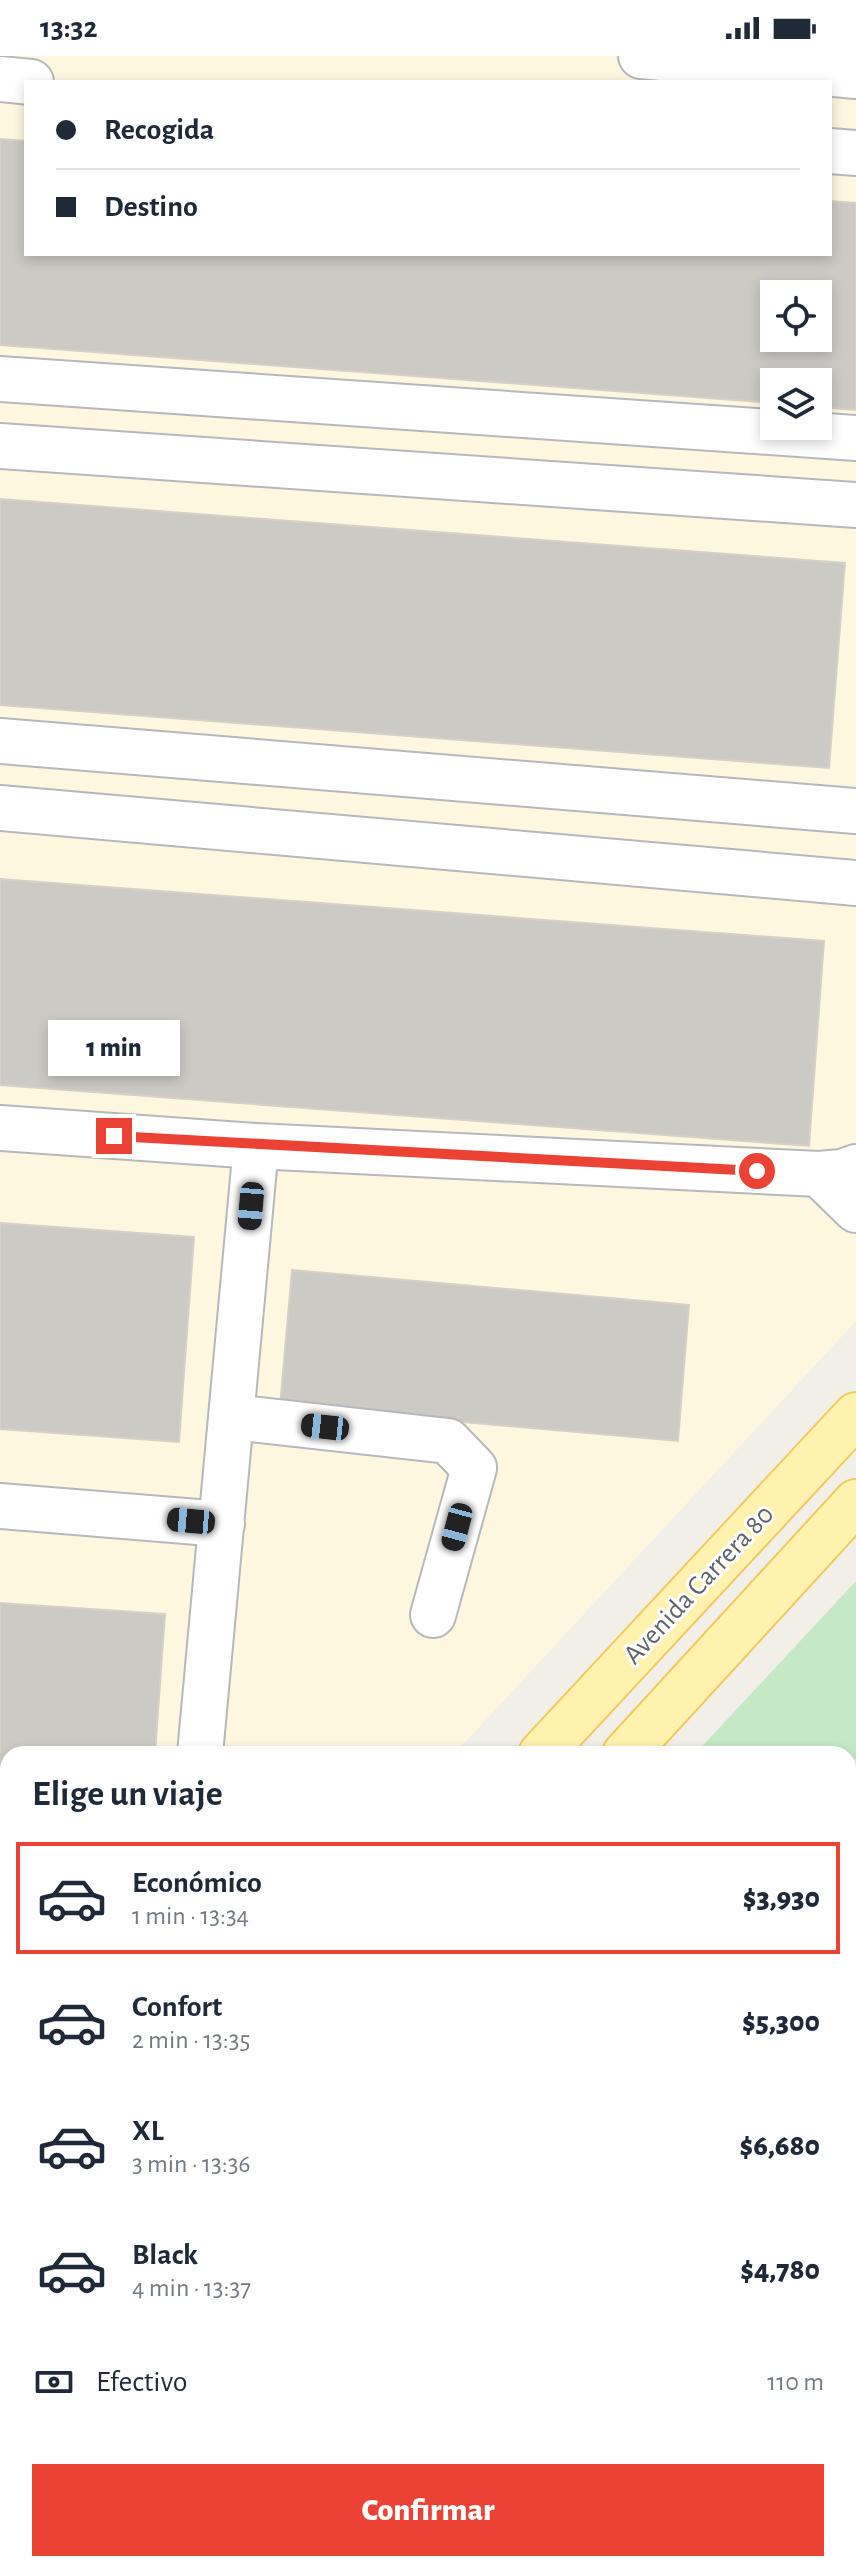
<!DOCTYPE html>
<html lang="es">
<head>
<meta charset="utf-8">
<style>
	body { margin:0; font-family:"Alegreya Sans",sans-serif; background:#f2f2f3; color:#1f2937; height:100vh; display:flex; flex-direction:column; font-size:30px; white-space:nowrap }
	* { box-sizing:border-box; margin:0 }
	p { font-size:26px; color:#747a83 }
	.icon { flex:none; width:44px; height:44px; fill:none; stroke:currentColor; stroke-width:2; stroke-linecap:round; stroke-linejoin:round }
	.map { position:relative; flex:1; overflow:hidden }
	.side { position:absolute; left:0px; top:1690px; width:856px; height:826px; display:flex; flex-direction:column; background:#fff; border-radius:24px 24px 0 0; box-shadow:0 4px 12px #0003 }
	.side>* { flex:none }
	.banner { position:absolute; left:24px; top:24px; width:808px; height:176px; border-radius:0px; box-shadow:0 4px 12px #0003; display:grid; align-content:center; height:176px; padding:0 32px; background:#fff }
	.buttons { position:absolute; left:760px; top:224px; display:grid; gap:16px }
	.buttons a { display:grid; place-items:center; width:72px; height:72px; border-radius:0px; background:#fff; box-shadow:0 4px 12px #0003; font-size:40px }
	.end { position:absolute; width:36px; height:36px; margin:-18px; border:10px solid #ea4335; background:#fff; box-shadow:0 0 0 4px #fff }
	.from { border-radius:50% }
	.bubble { position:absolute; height:56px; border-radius:0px; background:#fff; box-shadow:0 4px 12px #0003; font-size:26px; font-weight:800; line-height:56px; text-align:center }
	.car { position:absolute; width:24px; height:48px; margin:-24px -12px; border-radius:10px; box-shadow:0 0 6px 2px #0007; background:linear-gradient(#222 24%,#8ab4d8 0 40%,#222 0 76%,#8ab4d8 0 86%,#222 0) }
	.banner b { display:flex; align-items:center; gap:28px; height:76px; font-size:30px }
	.banner b+b { border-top:2px solid #e0e1e3 }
	.banner i { width:20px; height:20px; background:#1f2937 }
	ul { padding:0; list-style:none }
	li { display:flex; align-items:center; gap:24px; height:112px; margin:0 16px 12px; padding:0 16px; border:4px solid transparent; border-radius:0px }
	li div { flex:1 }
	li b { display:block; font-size:30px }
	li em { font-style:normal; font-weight:800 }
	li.selected { border-color:#ea4335 }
	li>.icon { width:72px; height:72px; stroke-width:1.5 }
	h2 { padding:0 32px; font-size:36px; line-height:96px }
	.pay { display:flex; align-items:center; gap:20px; height:88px; padding:0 32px; font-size:30px }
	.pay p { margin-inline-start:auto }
	.primary-button { display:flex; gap:16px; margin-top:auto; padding:16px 32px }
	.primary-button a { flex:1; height:92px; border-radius:0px; background:#ea4335; color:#fff; font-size:32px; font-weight:800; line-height:92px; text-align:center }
	.status { display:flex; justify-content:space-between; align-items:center; height:56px; padding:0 40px; background:#fff; direction:ltr }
	.status svg { height:22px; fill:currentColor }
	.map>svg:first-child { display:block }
</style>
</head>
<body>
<div class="status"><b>13:32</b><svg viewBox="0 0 49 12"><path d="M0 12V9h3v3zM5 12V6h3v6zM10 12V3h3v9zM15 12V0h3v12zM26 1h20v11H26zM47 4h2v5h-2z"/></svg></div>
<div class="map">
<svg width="856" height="2515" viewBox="0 0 856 2515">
	<rect width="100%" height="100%" fill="#f1efe8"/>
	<path fill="#fef7e0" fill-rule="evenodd" d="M0,0H856V1265L454,1698H8V1935H0ZM26,26H830V198H26ZM774,238H818V282H774ZM774,326H818V370H774Z"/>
	<path fill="#e1ded6" d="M848,2396L856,2403V2515H59V2508H848Z"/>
	<path fill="#c5e8c5" d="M856,1525V1704L846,1695L843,1698H695Z
		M0,1935H8V2159L0,2168Z
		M848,1957L856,1965V2039L848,2046Z
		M848,2159L856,2166V2403L848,2396Z
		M342,2508H586V2515H342Z"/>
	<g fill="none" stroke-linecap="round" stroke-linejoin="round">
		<path stroke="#aadaff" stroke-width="12" d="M0,2012L8,2011"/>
	</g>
	<path fill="#cccac5" stroke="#d6d1c6" stroke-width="2" fill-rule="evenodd" d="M0,83L26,85V198H830V145L856,147V354L818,351V326H774V347L0,289ZM774,238H818V282H774Z
		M0,443L845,507L829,712L0,649Z
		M0,823L824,885L809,1090L0,1029Z
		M0,1167L194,1181L179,1386L0,1373Z
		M292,1214L689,1249L678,1385L280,1350Z
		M0,1547L165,1558L155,1698H8V1753H0Z"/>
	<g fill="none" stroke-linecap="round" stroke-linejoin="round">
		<defs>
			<path id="minor" d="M641,0L856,20
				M0,23L31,26
				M830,95L856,97
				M0,323L856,382
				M0,390L856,449
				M0,685L856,755
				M0,752L856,827
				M0,1072L256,1090L819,1118L842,1116L856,1111
				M819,1118L856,1154
				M232,1361L448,1385L474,1412L433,1559
				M0,1450L222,1468
				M200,1698L256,1090
				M0,1773H8"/>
			<path id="major" d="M541,1698L856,1359
				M625,1698L856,1446
				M0,2280L8,2272
				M0,2379L8,2370"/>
		</defs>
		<use href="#minor" stroke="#b5b8bc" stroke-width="48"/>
		<use href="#major" stroke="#f2c960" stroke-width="48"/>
		<path stroke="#9cc7a9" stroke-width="5" stroke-dasharray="8 4" stroke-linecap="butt" d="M848,2300L856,2308"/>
		<use href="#minor" stroke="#fff" stroke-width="44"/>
		<use href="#major" stroke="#fff2af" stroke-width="44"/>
	</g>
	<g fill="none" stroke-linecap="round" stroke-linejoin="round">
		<path stroke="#ea4335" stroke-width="10" d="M114,1080L757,1115"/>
	</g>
	<g text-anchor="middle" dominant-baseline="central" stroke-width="6" stroke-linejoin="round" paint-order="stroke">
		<g font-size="28" fill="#5f6368" stroke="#fff">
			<text transform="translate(699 1529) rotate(-47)">Avenida Carrera 80</text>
		</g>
	</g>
</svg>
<div class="buttons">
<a><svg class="icon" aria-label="locate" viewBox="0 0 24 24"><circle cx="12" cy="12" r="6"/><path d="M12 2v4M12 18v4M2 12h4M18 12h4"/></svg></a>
<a><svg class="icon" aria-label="layers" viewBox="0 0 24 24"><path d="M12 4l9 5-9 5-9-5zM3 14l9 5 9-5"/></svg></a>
</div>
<i class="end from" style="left:757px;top:1115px"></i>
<i class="end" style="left:114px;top:1080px"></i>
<div class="bubble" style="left:48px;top:964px;width:132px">1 min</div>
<i class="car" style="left:251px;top:1150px;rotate:185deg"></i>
<i class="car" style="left:325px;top:1371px;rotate:276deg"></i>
<i class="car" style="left:191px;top:1465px;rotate:275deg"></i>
<i class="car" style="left:457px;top:1471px;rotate:195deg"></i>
<div class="banner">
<b><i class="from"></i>Recogida</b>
<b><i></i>Destino</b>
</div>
<section class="side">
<h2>Elige un viaje</h2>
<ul>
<li class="selected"><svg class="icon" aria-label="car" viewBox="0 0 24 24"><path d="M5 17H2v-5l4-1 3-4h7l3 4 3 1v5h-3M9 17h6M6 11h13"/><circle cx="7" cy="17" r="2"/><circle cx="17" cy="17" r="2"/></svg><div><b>Económico</b><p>1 min · 13:34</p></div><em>$3,930</em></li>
<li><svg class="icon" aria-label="car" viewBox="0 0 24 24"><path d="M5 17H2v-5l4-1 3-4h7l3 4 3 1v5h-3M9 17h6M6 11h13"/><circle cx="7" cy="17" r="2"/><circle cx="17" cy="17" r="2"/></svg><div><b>Confort</b><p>2 min · 13:35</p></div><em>$5,300</em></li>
<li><svg class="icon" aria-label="car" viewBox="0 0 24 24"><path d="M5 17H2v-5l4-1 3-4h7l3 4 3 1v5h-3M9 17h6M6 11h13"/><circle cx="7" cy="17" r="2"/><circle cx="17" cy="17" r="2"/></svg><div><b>XL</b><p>3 min · 13:36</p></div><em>$6,680</em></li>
<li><svg class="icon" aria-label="car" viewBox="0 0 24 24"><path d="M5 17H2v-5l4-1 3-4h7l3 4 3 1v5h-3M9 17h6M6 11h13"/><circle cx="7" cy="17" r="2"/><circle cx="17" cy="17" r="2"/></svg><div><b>Black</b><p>4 min · 13:37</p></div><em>$4,780</em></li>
</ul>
<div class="pay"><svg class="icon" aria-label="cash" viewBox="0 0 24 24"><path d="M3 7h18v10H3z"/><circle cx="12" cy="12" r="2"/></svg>Efectivo<p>110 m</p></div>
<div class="primary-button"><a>Confirmar</a></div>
</section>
</div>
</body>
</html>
